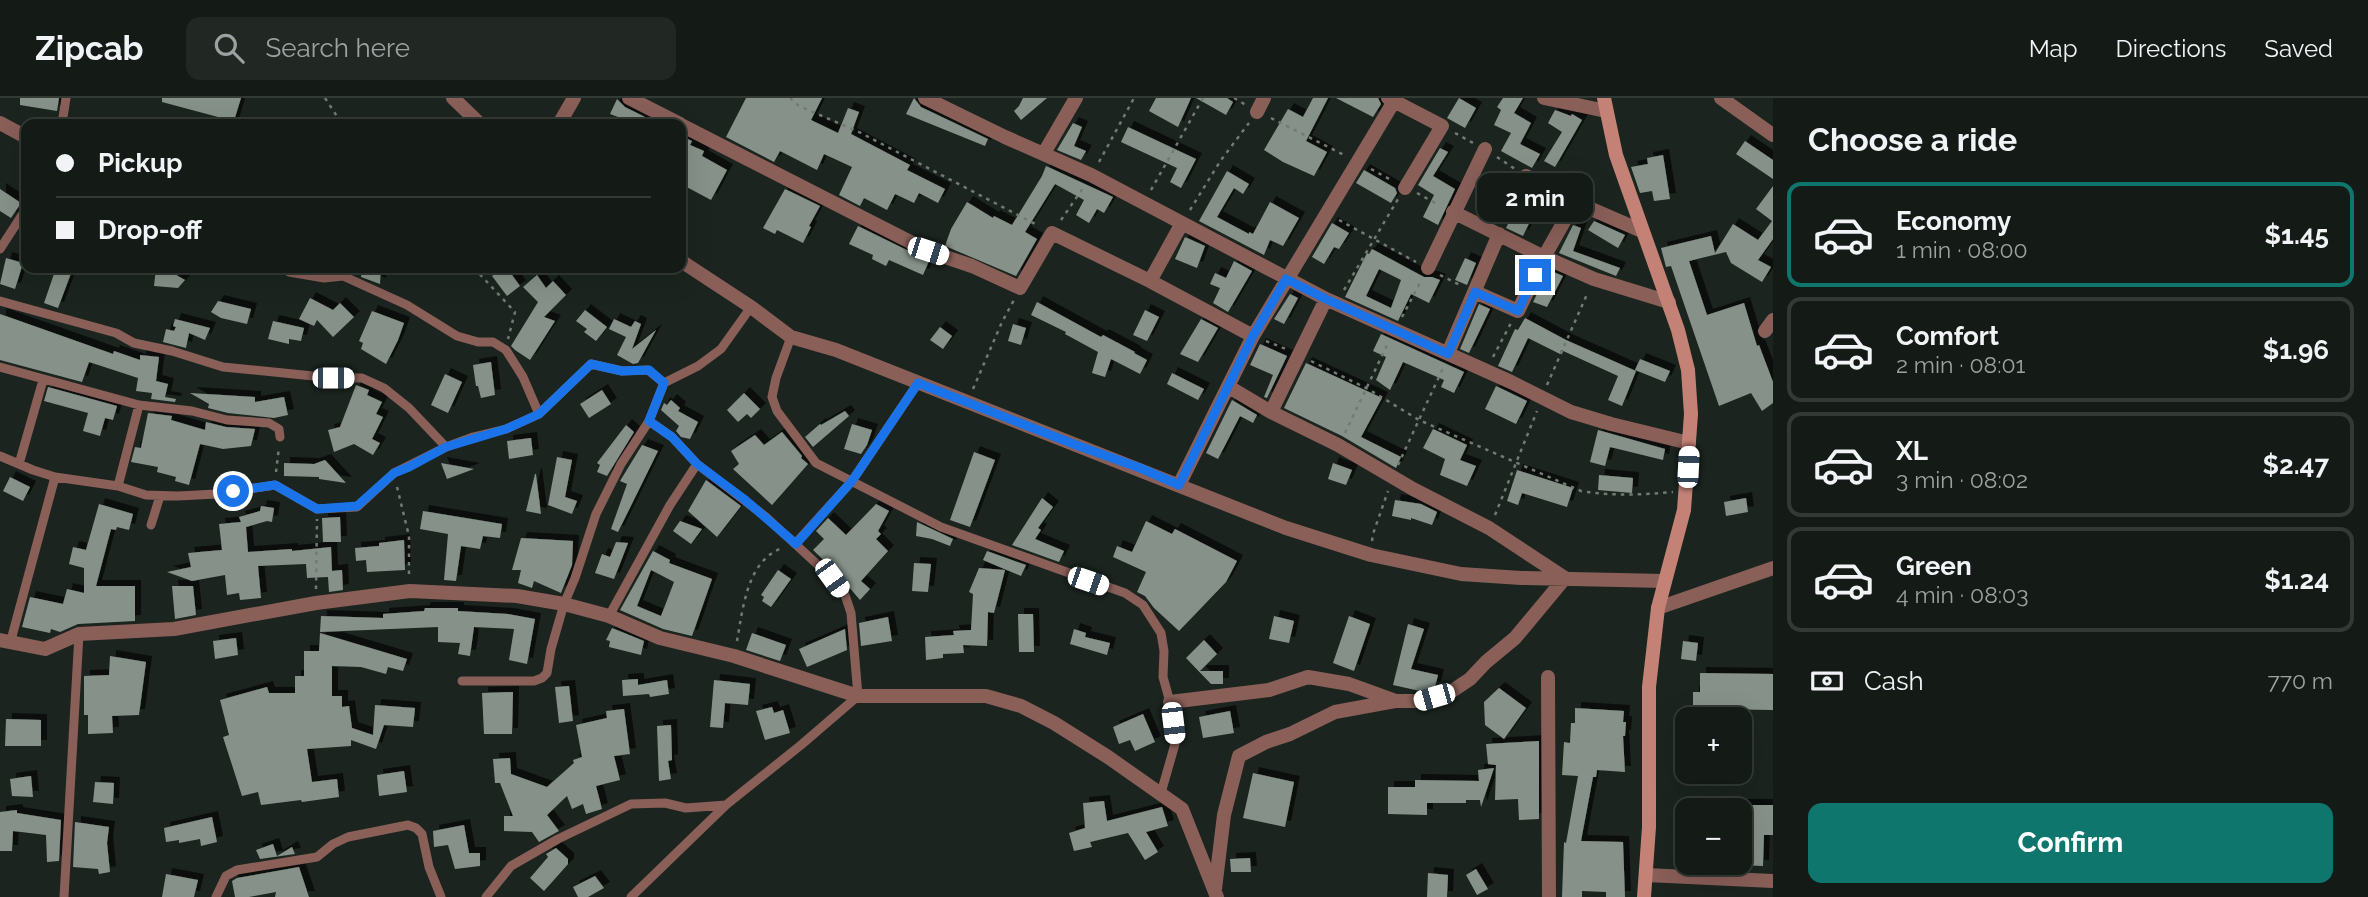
<!DOCTYPE html>
<html lang="en">
<head>
<meta charset="utf-8">
<style>
	body { margin:0; font-family:Raleway,sans-serif; background:#212823; color:#f1f3f6; height:100vh; display:flex; flex-direction:column; font-size:26px; white-space:nowrap }
	* { box-sizing:border-box; margin:0 }
	p { font-size:23px; color:#9da1a1 }
	.icon { flex:none; width:38px; height:38px; fill:none; stroke:currentColor; stroke-width:2; stroke-linecap:round; stroke-linejoin:round }
	.map { position:relative; flex:1; overflow:hidden }
	.details { display:flex; flex-direction:column; background:#141b16; width:595px }
	.details>* { flex:none }
	.top-card { position:absolute; left:21px; top:21px; width:665px; height:154px; border-radius:14px; box-shadow:0 7px 28px #0002,0 0 0 2px #333935; display:grid; align-content:center; height:154px; padding:0 35px; background:#141b16 }
	.controls { position:absolute; left:1675px; top:609px; display:grid; gap:14px }
	.controls a { display:grid; place-items:center; width:77px; height:77px; border-radius:14px; background:#141b16; box-shadow:0 7px 28px #0002,0 0 0 2px #333935; font-size:35px }
	.end { position:absolute; width:32px; height:32px; margin:-16px; border:9px solid #1a73e8; background:#fff; box-shadow:0 0 0 4px #fff }
	.from { border-radius:50% }
	.bubble { position:absolute; height:49px; border-radius:14px; background:#141b16; box-shadow:0 7px 28px #0002,0 0 0 2px #333935; font-size:23px; font-weight:700; line-height:49px; text-align:center }
	.car { position:absolute; width:21px; height:42px; margin:-21px -10px; border-radius:9px; box-shadow:0 0 5px 2px #0007; background:linear-gradient(#fff 24%,#345 0 40%,#fff 0 76%,#345 0 86%,#fff 0) }
	.top-card b { display:flex; align-items:center; gap:24px; height:66px; font-size:26px }
	.top-card b+b { border-top:2px solid #333935 }
	.top-card i { width:18px; height:18px; background:#f1f3f6 }
	ul { padding:0; list-style:none }
	li { display:flex; align-items:center; gap:21px; height:105px; margin:0 14px 10px; padding:0 21px; border:4px solid #333935; border-radius:14px }
	li div { flex:1 }
	li b { display:block; font-size:26px }
	li em { font-style:normal; font-weight:700 }
	li.current { border-color:#0f766e }
	li>.icon { width:63px; height:63px; stroke-width:1.5 }
	h2 { padding:0 35px; font-size:32px; line-height:84px }
	.pay { display:flex; align-items:center; gap:18px; height:77px; padding:0 35px; font-size:26px }
	.pay p { margin-inline-start:auto }
	.button { display:flex; gap:14px; margin-top:auto; padding:14px 35px }
	.button a { flex:1; height:80px; border-radius:14px; background:#0f766e; color:#fff; font-size:28px; font-weight:700; line-height:80px; text-align:center }
	header { display:flex; align-items:center; gap:42px; box-sizing:border-box; height:98px; padding:0 35px; background:#141b16; border-bottom:2px solid #333935 }
	header strong { font-size:33px }
	nav { display:flex; gap:38px; margin-inline-start:auto; font-size:24px }
	.search { width:490px; height:63px; background:#212823; display:flex; align-items:center; gap:18px; box-sizing:border-box; padding:0 24px; border-radius:14px; color:#9da1a1; font-size:26px }
	main { display:flex; flex:1; min-height:0 }
	.map>svg:first-child { display:block }
</style>
</head>
<body>
<header>
<strong>Zipcab</strong>
<div class="search"><svg class="icon" aria-label="search" viewBox="0 0 24 24"><circle cx="10" cy="10" r="6"/><path d="M15 15l6 6"/></svg>Search here</div>
<nav><a>Map</a><a>Directions</a><a>Saved</a></nav>
</header>
<main>
<div class="map">
<svg width="1773" height="799" viewBox="0 0 1773 799">
	<defs>
		<filter id="shadow"><feDropShadow dx="6" dy="-6" stdDeviation="0" flood-color="#0009"/></filter>
	</defs>
	<rect width="100%" height="100%" fill="#1b241e"/>
	<path fill="#869289" fill-rule="evenodd" filter="url(#shadow)" d="M20,0H59L57,13L20,7Z
		M162,0H241L233,26H216L218,19L162,4Z
		M746,0H822L811,22L838,35L848,10L859,14L851,36L910,67L907,72L945,91L938,105L919,95L914,105L895,96L887,112L864,100L860,108L839,97L852,69L824,56L817,72L780,53L774,64L726,39Z
		M914,0L921,9L988,41L985,48L906,16Z
		M1023,0H1047L1021,22L1014,13L1019,8Z
		M1156,0H1191L1178,29L1149,13Z
		M1196,0H1227L1233,4L1226,17Z
		M1313,0H1328L1306,43L1327,54L1314,78L1283,64L1264,52L1288,11L1303,19Z
		M1336,0H1378L1381,6L1373,19Z
		M1459,0L1476,10L1465,30L1447,20Z
		M1503,0H1523L1514,15L1531,25L1520,46L1540,56L1532,70L1501,53L1511,35L1494,27L1501,12L1497,9Z
		M617,1L625,9L659,26H637L610,16Z
		M1555,12L1571,18L1572,16L1582,22L1555,69L1544,63L1562,34L1548,25Z
		M1073,25L1082,29L1074,48L1086,53L1081,62L1057,52Z
		M1128,29L1196,61L1181,90L1170,84L1177,70L1121,44Z
		M681,38L692,43L690,47L704,53L702,58L727,72L711,102L681,86Z
		M1745,43L1773,62V81L1736,56Z
		M1440,50L1448,54L1433,78L1455,91L1438,127L1423,119L1434,97L1418,87Z
		M1663,57L1670,101L1654,103L1652,93L1640,95L1631,69L1648,66L1647,60Z
		M1046,68L1113,99L1104,115L1097,111L1089,125L1076,117L1084,102L1055,86L1025,134L1037,141L1016,178L945,148L951,131L967,104L993,120L994,118L1012,127L1042,78Z
		M1364,72L1395,90L1397,95L1391,105L1356,85Z
		M1227,73L1249,86L1243,96L1234,90L1217,119L1249,136V134L1253,136L1270,104L1299,120L1283,148L1270,142L1264,157L1199,123Z
		M1773,88V141L1758,162L1771,169L1762,184L1731,165L1726,154L1689,163L1707,217L1744,205L1757,248L1759,247L1773,284V305L1762,313L1751,295L1719,308L1671,168L1666,169L1661,150L1711,138L1715,155L1733,126L1758,142L1772,123L1756,111Z
		M1526,89L1543,98L1541,102L1560,111L1551,126L1533,117L1523,138L1506,130Z
		M0,91L21,105L11,120L0,113Z
		M785,91L820,108L809,128L811,129L803,145L777,132L775,136L763,130Z
		M1594,123L1625,137L1618,150L1588,132Z
		M1332,125L1349,135L1339,151L1334,149L1324,166L1312,159Z
		M1573,127L1581,130L1573,153L1620,170L1616,178L1559,155Z
		M858,128L929,163L923,177L889,162L886,168L872,161L873,157L849,146Z
		M1185,139L1205,148L1197,170L1175,161Z
		M1372,151L1424,179H1432L1440,182L1429,205L1411,196L1398,223L1345,199L1367,155L1369,156ZM1379,171L1401,182L1391,210L1366,198Z
		M6,160L23,165L15,191L0,186Z
		M1465,160L1476,165L1467,187L1455,182Z
		M1234,163L1252,173L1228,214L1213,205L1220,190L1210,186L1215,175L1226,180Z
		M56,170H73L58,210L44,205Z
		M156,170H164L185,182L178,190L154,188Z
		M362,170H381L380,186L361,179Z
		M503,170H507L520,188L507,198L492,178Z
		M1549,172L1563,178L1547,209L1533,204Z
		M537,177L546,190L553,183L566,197L544,219L555,223L530,262L515,252L511,248L538,204L523,189Z
		M1290,196L1298,200L1284,226L1274,221Z
		M310,200L333,212L340,205L354,219L333,239L317,222L314,228L299,221Z
		M218,203L251,211L247,226L221,220L211,214Z
		M1037,204L1101,239L1103,237L1135,254L1134,255L1147,262L1140,276L1111,261L1105,279L1092,275L1098,254L1065,236L1066,234L1031,217Z
		M1479,206L1490,211L1469,255L1460,251Z
		M585,212L607,229L596,243L584,234L587,231L576,223Z
		M1145,212L1159,219L1147,243L1133,237Z
		M372,213L404,225L398,242L386,266L361,251L363,245L359,243Z
		M0,216L113,256L114,253L140,262V257L159,259L156,283L168,286L165,299L176,301L175,304L151,301L152,295L136,293L138,280L89,264L82,284L0,262Z
		M1525,220L1566,242L1636,273L1622,308L1608,302L1618,278L1561,252L1560,256L1528,240L1512,274L1498,268L1515,231L1518,232Z
		M175,221L210,230L205,242L189,235L186,250L163,244L166,231L174,233L176,229L173,228Z
		M614,221L631,229L635,223L641,226L632,251L656,232L638,265L633,266L617,257L626,239L609,231Z
		M1201,221L1218,230L1198,264L1180,256Z
		M273,223L304,230L301,243L289,241V246L268,241Z
		M1013,226L1026,230L1021,247L1008,243Z
		M940,229L952,238L943,251L930,242Z
		M1381,236L1464,274L1454,295L1441,289L1444,282L1403,264L1390,292L1376,282L1386,259L1373,253Z
		M1260,246L1287,258L1267,300L1264,299L1273,277L1250,267Z
		M1640,261L1670,273L1665,284L1635,272Z
		M491,264L495,297L481,300L478,288H476L473,267Z
		M1306,265L1382,300L1361,339L1401,359L1396,370L1342,338L1284,310Z
		M1172,275L1204,291L1198,302L1167,286Z
		M445,276L462,284L448,315L431,307Z
		M356,287L369,292L367,297L382,304L376,316L383,319L372,341L380,345L373,357L354,346L334,354L328,332L340,329Z
		M1496,288L1527,303L1516,326L1485,311Z
		M48,289L117,308L113,322L105,320L100,338L83,333L88,315L44,303Z
		M602,292L611,306L589,320L580,306Z
		M190,295L255,299V304L284,299L288,317L274,320L228,315L208,310L209,306Z
		M744,295L760,311L751,320L747,316L738,324L727,312Z
		M671,302L680,310L678,313L698,324L690,341L681,339L676,333L679,328L661,312L664,305L667,307Z
		M1232,302L1257,317L1253,325L1240,318L1218,361L1206,355Z
		M845,313L849,318L813,349L805,339L820,326L821,327Z
		M148,315L172,318L171,322L205,332L206,324L226,329L255,331L251,348L223,351L200,346L189,387L175,383L176,379L157,374L158,369L131,364L135,349L141,350Z
		M852,326L872,332L867,347L861,356L844,351Z
		M626,327L634,334L607,378L597,374L600,367L597,365Z
		M1433,331L1467,347L1460,362L1476,368L1467,388L1440,377L1445,361L1423,350Z
		M1598,332L1665,351L1663,362L1610,349L1605,368L1590,364Z
		M782,334L802,358L801,360L808,366L772,407L733,371L739,366L731,353L755,337L764,347Z
		M531,340L533,357L509,361L507,343Z
		M642,347L658,353L618,434L611,431L627,386L620,383Z
		M974,354L995,362L970,429L950,422Z
		M557,359L572,362L565,399L577,403L572,416L548,407Z
		M325,362L346,385L319,381V379L284,378V365L314,366Z
		M441,365L474,371L447,381Z
		M1333,365L1352,372L1346,387L1328,381Z
		M1517,372L1573,390L1567,409L1522,395L1518,407L1507,403Z
		M535,376H536L541,416L526,413Z
		M1599,377L1633,380L1632,395L1598,392Z
		M10,379L30,389L23,403L3,393Z
		M706,382L741,408L717,439L688,413Z
		M1042,400L1053,409L1038,430L1041,432L1035,441L1064,453L1059,464L1012,447Z
		M1746,400L1748,414L1726,418L1724,404Z
		M1395,402L1421,406L1437,414L1432,427L1411,420V422L1392,418Z
		M99,406L133,416L129,432L117,429L116,432L111,431L96,488H135V523L78,526L60,534L51,531L50,535L22,529L30,499L63,506L67,491L84,495V470L69,466L73,449L86,452Z
		M876,406L889,413L878,433L881,436L876,441L888,453L861,483L870,491L860,502L837,475L813,452L824,441L816,433L828,420L846,437Z
		M261,408L274,410L272,424L267,423L246,429L248,454L292,451V453L331,449L332,473L342,472L343,492L329,494L328,479L307,480L306,466L258,468L261,500L240,502L239,495L227,497L225,477L192,483L167,474L191,469L188,455L222,452L219,426L241,424L239,419L260,413Z
		M423,413L502,426L500,440L483,438L480,451L461,448L456,483L444,482L448,436L420,431Z
		M340,419L341,444H323L322,420Z
		M680,423L702,431L691,446L673,433Z
		M1146,423L1172,436L1175,431L1237,463L1226,484L1179,533L1154,510L1145,498L1137,494L1146,474L1113,459L1117,448L1132,454Z
		M917,424L953,441L950,448L932,441L916,438Z
		M521,440L573,443L572,467L561,495L534,483L532,490L518,485L521,472H512Z
		M404,442L405,472L367,474L366,462L356,463L355,450L379,448V445Z
		M616,444L628,445L614,481L595,475L602,456L610,459Z
		M653,453L670,462L669,465L712,481L692,538L663,531L620,512ZM651,472L674,484L661,518L637,508Z
		M987,453L1026,467L1021,478L983,462Z
		M914,465L931,466L928,494L912,493Z
		M979,470L1005,472L994,515L988,514L987,548L963,547L964,555L943,556V560L926,562L925,539L954,537L953,533L971,532L973,496L969,494Z
		M778,472L791,481L771,509L762,503L764,499L761,497Z
		M172,488H193L196,517L175,521Z
		M425,510H458V513L508,516L535,521L527,566L509,562L514,531L474,529L470,558L458,556L460,545L438,544V529L320,534L321,518L383,520V516L424,513Z
		M1018,516H1033L1034,554H1019Z
		M1274,518L1294,523L1289,545L1269,541Z
		M1349,518L1370,526L1354,573L1333,565Z
		M888,519L892,543L861,548L859,525Z
		M1408,526L1424,531L1411,571L1438,577L1435,589L1420,593L1393,587Z
		M612,530L644,543L641,557L609,549L610,543L606,542Z
		M845,531L847,552L807,569L799,551Z
		M1074,531L1086,535L1085,539L1110,545L1107,557L1070,546Z
		M320,535L407,561L403,573L388,569L386,576L361,569L332,568V598H342V609L349,608L352,630L373,637L375,607L415,610L413,629L384,627L376,651L351,642V648L307,651L312,684L337,681L339,699L302,704L301,702L261,707L258,694L242,698L223,639L229,637L220,602L267,589L269,595H295V578H304V553H319Z
		M752,535L786,547L780,563L746,552Z
		M236,540L238,557L215,561L213,543Z
		M1204,542L1217,556L1200,573H1223V586H1211L1186,560Z
		M1683,543L1698,545L1696,563L1681,561Z
		M110,558L146,564L139,617L112,618L113,635L88,636V617H84V578L109,577Z
		M1700,575L1773,576V612L1709,611V618H1693V594H1700Z
		M638,581V587L667,582L669,596L650,599L649,596L623,598L622,582Z
		M714,582L750,586L748,607L725,605L723,630L710,629Z
		M569,588L573,623L559,625L555,589Z
		M1499,590L1526,610L1504,641L1485,627L1484,604Z
		M513,594L512,636H484L482,595Z
		M772,609L774,615L783,612L790,635L765,642L756,613Z
		M1575,610L1624,613L1623,624H1626L1625,638H1623L1625,674L1597,672L1596,679H1593L1581,743L1623,744L1625,799H1606V794L1582,793V799H1562L1564,744L1566,745L1578,678L1562,677L1564,644L1570,645L1571,625H1575Z
		M624,611L630,656L614,658L620,682L596,688L602,711L586,716L583,706L572,711L567,698L547,717L559,733L539,744L532,734L504,733V718H513L500,685H495L493,661L510,660L511,676L547,689L574,665L573,662L582,659L576,627L607,620L606,613Z
		M1230,613L1234,635L1203,640L1199,619Z
		M1143,616L1155,644L1135,653L1130,642L1119,646L1113,629Z
		M6,621L41,622V648H5Z
		M671,627L672,662L668,663L671,681L659,683L657,628Z
		M1539,643V721L1519,722L1518,701L1495,702L1496,667L1488,666L1486,646Z
		M1494,670L1481,709L1480,702H1466V705H1427V717L1388,716V689H1415V682L1479,683L1478,672Z
		M404,673L407,694L379,698L377,677Z
		M1253,675L1294,684L1285,729L1243,720Z
		M31,678L33,699L12,698L10,681Z
		M95,684L114,685L113,706L93,704Z
		M1104,703L1107,723L1162,709L1168,728L1146,734L1158,754L1145,762L1128,735L1090,744L1092,749L1074,753L1069,735L1085,730L1083,705Z
		M1740,707H1773V737H1764L1763,768L1740,767Z
		M17,712V715L61,722L59,763L47,764L46,737L13,733L12,753H0V714Z
		M212,719L217,744L201,748L200,741L179,745V742L166,744L164,730Z
		M75,724L109,729L107,745L110,774L99,776L98,771L73,769Z
		M464,727L469,755H480V768L455,771L448,747L434,749L433,733Z
		M273,746L277,758L292,749L295,756L260,761L256,752Z
		M556,750L568,761V766L544,793L530,780L548,759L546,756Z
		M1250,760L1251,774H1231L1230,761Z
		M299,769L309,799H275L276,794L249,799H235L232,783L237,780Z
		M1476,771L1488,791L1477,797L1466,777Z
		M1428,775L1448,777L1447,799H1427Z
		M166,776L198,782L194,799H162Z
		M595,778L604,790L588,799H578L573,789Z"/>
	<g fill="none" stroke-linecap="round" stroke-linejoin="round">
		<path stroke="#737a75" stroke-width="2.5" stroke-dasharray="3.5 5" stroke-linecap="butt" d="M325,0L342,26
			M790,0L799,8L859,34L1039,128
			M1234,0L1246,7
			M1271,20L1346,58
			M1455,35L1473,45
			M1497,59L1515,71
			M1099,64L1134,0
			M1371,71L1393,83
			M1151,92L1203,0
			M1417,95L1439,107
			M1190,112L1221,62L1249,25
			M1061,122L1083,90
			M1339,122L1416,164
			M1505,123L1520,91
			M474,170L515,214L508,241
			M1440,177L1462,188
			M1344,192L1398,101
			M1402,219L1422,181
			M1266,243L1286,251
			M1493,259L1511,225
			M1311,263L1368,291L1419,322L1581,393C1612,398 1641,397 1673,394
			M1547,287L1588,194
			M973,291L1002,224L1014,202
			M1345,335L1389,243
			M1398,367L1444,268
			M276,374L279,349
			M397,389L409,438V479
			M1495,417L1537,313
			M1372,443L1373,436L1388,393
			M316,491L317,421
			M737,543C743,510 747,463 782,450"/>
		<path stroke="#895f58" stroke-width="9" d="M62,26L66,0
			M0,151L26,111
			M289,174L324,180L343,178L407,207L457,238L478,244H493L506,252L523,279L539,316
			M0,203L116,235L134,245L172,253L223,269L333,280H362L384,290L409,310L446,349
			M791,239L776,280L772,299L777,313L816,365L941,429L1125,495L1143,507L1161,535L1164,553L1163,579L1170,604L1175,646L1161,695
			M0,269L139,307L192,313L227,322L269,325L279,331L280,339
			M0,358L33,372L55,379L118,388L146,397L178,398L216,396L275,387L317,411L357,409L394,375L446,349L473,339L506,331L539,316L591,266L622,273L648,272L664,285
			M19,366L43,282
			M118,388L139,307
			M151,427L160,398
			M795,446L852,383L918,285
			M609,518L670,407L697,366
			M11,542L55,379
			M462,583H534L542,580L547,575L551,551L564,506L575,480L596,416L621,366L649,323L664,285L698,268L721,251L751,209
			M64,799L79,536
			M216,799L226,778L237,772L317,759L333,746L348,739L408,727L416,730L422,736L429,769L441,799
			M486,799L511,768L558,741L631,706L665,705L686,710L726,707
			M631,799L726,707L801,647L858,598L851,515L845,497L832,480L766,419L697,366L672,339L649,323"/>
		<path stroke="#895f58" stroke-width="14" d="M453,0L480,26
			M629,0L680,26
			M925,0L1005,39L1091,77L1326,201L1511,284L1571,314L1611,326L1689,345
			M1388,0L1442,28L1405,90
			M1544,0L1606,13
			M1721,0L1773,37
			M1257,14L1264,0
			M0,25L26,39
			M559,26L574,0
			M681,27L928,153L972,168L1020,190L1052,135L1150,183L1253,238
			M1044,55L1076,0
			M1526,78L1575,104L1642,133
			M1453,114L1544,159L1594,181L1669,204
			M681,163L751,209L791,239L836,252L1286,430L1371,457L1461,476L1521,480L1665,483
			M1428,170L1485,51
			M1150,183L1181,127
			M1475,194L1518,213L1544,159L1575,104
			M1765,233L1773,222
			M1448,255L1499,136
			M1271,314L1326,201
			M1179,387L1253,238L1396,0
			M1658,510L1773,470
			M0,542L45,551L79,536L174,531L316,505L410,493L517,498L564,506L609,518L660,540L734,558L858,598H986L1021,608L1054,625L1108,659L1182,711L1217,799
			M1548,579L1549,799
			M1170,604L1269,592L1308,579L1349,586L1396,603H1419L1449,595L1470,581L1486,564L1515,540L1565,480L1489,430L1413,391L1338,347L1271,314L1229,289
			M1646,777L1773,783
			M1215,791L1224,717L1239,658L1266,644L1290,636L1335,614L1395,603"/>
		<path stroke="#c48276" stroke-width="14" d="M1604,0L1616,57L1678,232L1688,272L1691,316L1684,412L1658,510L1649,589V729L1644,799"/>
	</g>
	<g fill="none" stroke-linecap="round" stroke-linejoin="round">
		<path stroke="#1a73e8" stroke-width="9" d="M233,393L275,387L317,411L357,408L394,375L409,369L446,349L506,331L539,316L591,266L622,273L649,272L664,285L649,323L672,339L697,366L744,401L796,446L852,383L918,285L1076,347L1140,370L1179,387L1253,238L1286,181L1326,201L1448,256L1475,194L1518,213L1535,177"/>
	</g>
</svg>
<div class="controls">
<a>+</a>
<a>−</a>
</div>
<i class="end from" style="left:233px;top:393px"></i>
<i class="end" style="left:1535px;top:177px"></i>
<div class="bubble" style="left:1477px;top:75px;width:116px">2 min</div>
<i class="car" style="left:928px;top:153px;rotate:108deg"></i>
<i class="car" style="left:333px;top:280px;rotate:90deg"></i>
<i class="car" style="left:1688px;top:369px;rotate:3deg"></i>
<i class="car" style="left:832px;top:480px;rotate:144deg"></i>
<i class="car" style="left:1088px;top:483px;rotate:109deg"></i>
<i class="car" style="left:1434px;top:599px;rotate:254deg"></i>
<i class="car" style="left:1173px;top:625px;rotate:173deg"></i>
<div class="top-card">
<b><i class="from"></i>Pickup</b>
<b><i></i>Drop-off</b>
</div>
</div>
<section class="details">
<h2>Choose a ride</h2>
<ul>
<li class="current"><svg class="icon" aria-label="car" viewBox="0 0 24 24"><path d="M5 17H2v-5l4-1 3-4h7l3 4 3 1v5h-3M9 17h6M6 11h13"/><circle cx="7" cy="17" r="2"/><circle cx="17" cy="17" r="2"/></svg><div><b>Economy</b><p>1 min · 08:00</p></div><em>$1.45</em></li>
<li><svg class="icon" aria-label="car" viewBox="0 0 24 24"><path d="M5 17H2v-5l4-1 3-4h7l3 4 3 1v5h-3M9 17h6M6 11h13"/><circle cx="7" cy="17" r="2"/><circle cx="17" cy="17" r="2"/></svg><div><b>Comfort</b><p>2 min · 08:01</p></div><em>$1.96</em></li>
<li><svg class="icon" aria-label="car" viewBox="0 0 24 24"><path d="M5 17H2v-5l4-1 3-4h7l3 4 3 1v5h-3M9 17h6M6 11h13"/><circle cx="7" cy="17" r="2"/><circle cx="17" cy="17" r="2"/></svg><div><b>XL</b><p>3 min · 08:02</p></div><em>$2.47</em></li>
<li><svg class="icon" aria-label="car" viewBox="0 0 24 24"><path d="M5 17H2v-5l4-1 3-4h7l3 4 3 1v5h-3M9 17h6M6 11h13"/><circle cx="7" cy="17" r="2"/><circle cx="17" cy="17" r="2"/></svg><div><b>Green</b><p>4 min · 08:03</p></div><em>$1.24</em></li>
</ul>
<div class="pay"><svg class="icon" aria-label="cash" viewBox="0 0 24 24"><path d="M3 7h18v10H3z"/><circle cx="12" cy="12" r="2"/></svg>Cash<p>770 m</p></div>
<div class="button"><a>Confirm</a></div>
</section>
</main>
</body>
</html>
